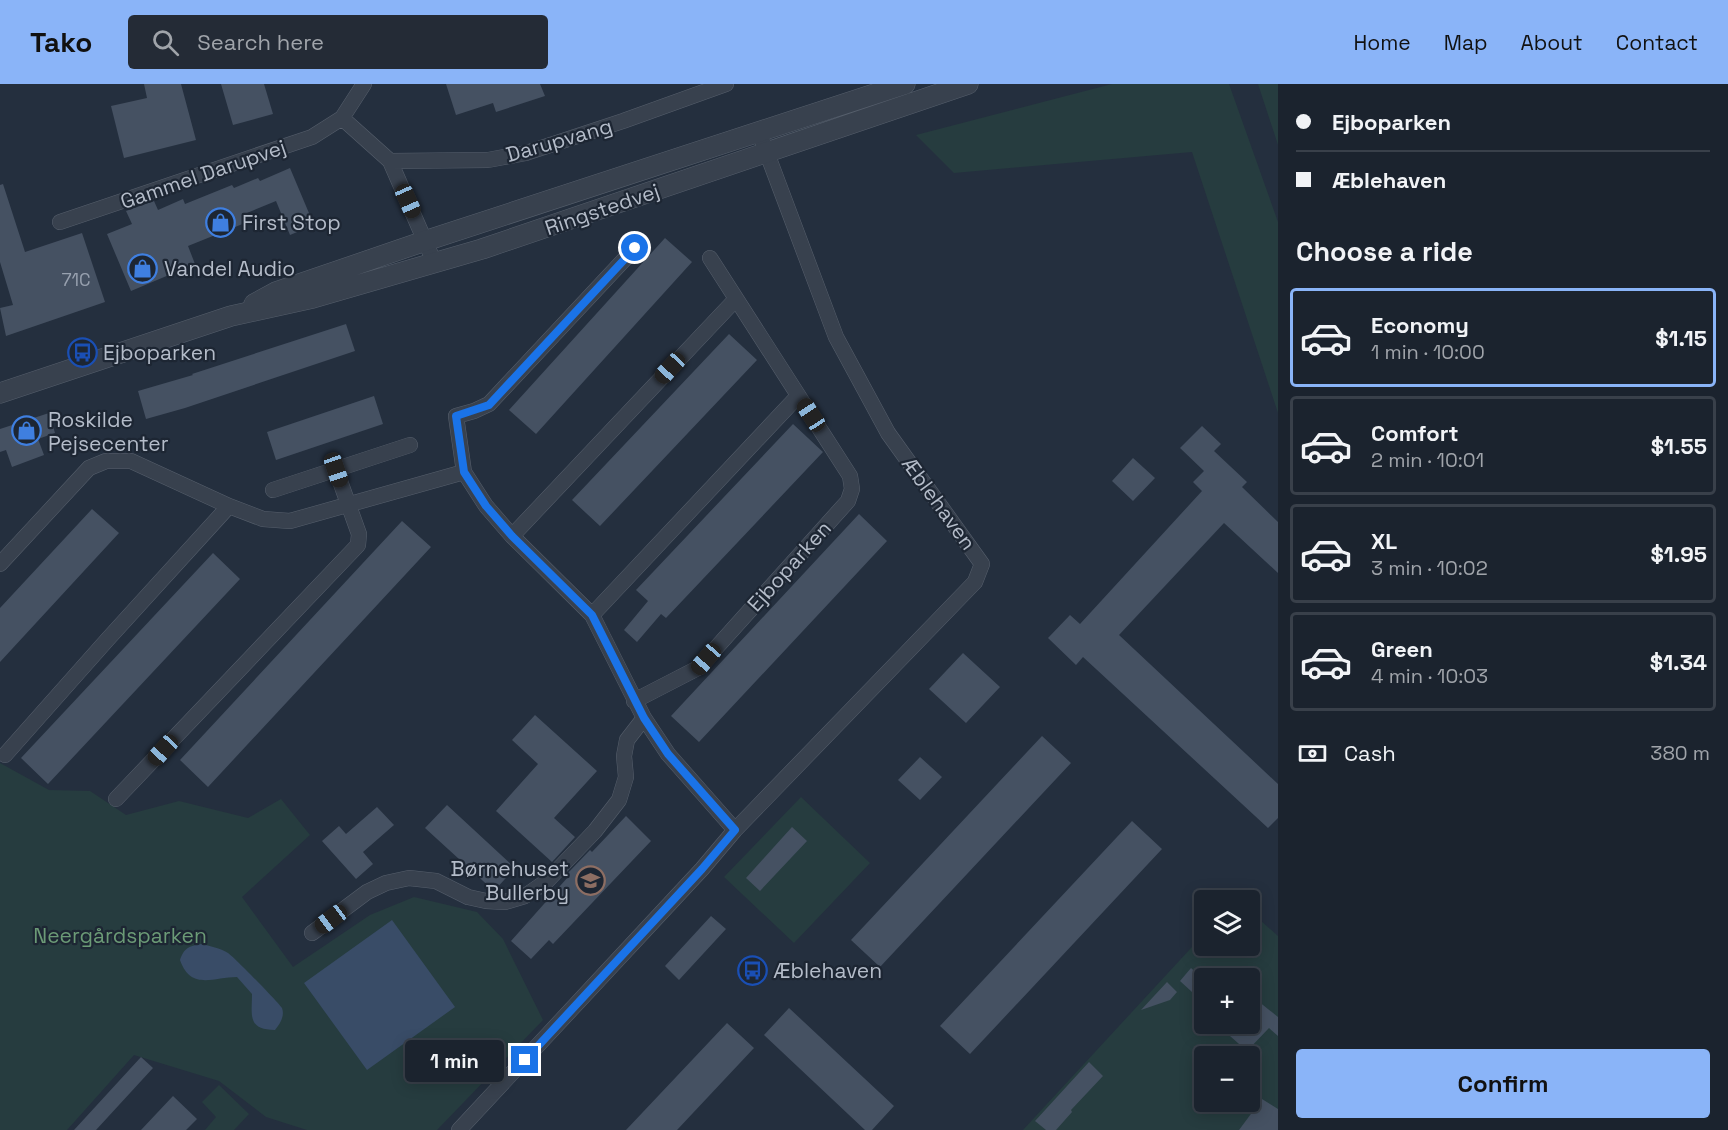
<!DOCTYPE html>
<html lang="en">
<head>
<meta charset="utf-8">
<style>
	body { margin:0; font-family:"Space Grotesk",sans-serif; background:#242b36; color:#f1f3f6; height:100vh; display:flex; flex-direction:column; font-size:22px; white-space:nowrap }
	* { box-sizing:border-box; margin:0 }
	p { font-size:20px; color:#a0a4aa }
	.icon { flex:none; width:33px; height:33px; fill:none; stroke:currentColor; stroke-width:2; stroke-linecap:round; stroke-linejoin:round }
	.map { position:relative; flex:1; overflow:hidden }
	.panel { display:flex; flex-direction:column; background:#1b232e; width:450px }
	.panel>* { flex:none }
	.hud { display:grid; align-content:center; height:132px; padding:0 18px; background:#1b232e }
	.controls { position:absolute; left:1194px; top:806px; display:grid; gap:12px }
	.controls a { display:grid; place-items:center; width:66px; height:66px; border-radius:6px; background:#1b232e; box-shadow:0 3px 15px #0003,0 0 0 2px #39404a; font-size:30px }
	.end { position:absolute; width:27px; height:27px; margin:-14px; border:8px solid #1a73e8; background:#fff; box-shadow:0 0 0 3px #fff }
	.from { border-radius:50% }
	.bubble { position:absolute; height:42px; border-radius:6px; background:#1b232e; box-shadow:0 3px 15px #0003,0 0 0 2px #39404a; font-size:20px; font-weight:800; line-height:42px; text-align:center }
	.car { position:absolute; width:18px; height:36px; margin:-18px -9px; border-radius:8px; box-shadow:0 0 4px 2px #0007; background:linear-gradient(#222 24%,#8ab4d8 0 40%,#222 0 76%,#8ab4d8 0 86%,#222 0) }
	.hud b { display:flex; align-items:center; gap:21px; height:57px; font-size:22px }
	.hud b+b { border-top:2px solid #39404a }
	.hud i { width:15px; height:15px; background:#f1f3f6 }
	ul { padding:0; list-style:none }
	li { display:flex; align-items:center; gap:18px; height:99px; margin:0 12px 9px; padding:0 6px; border:3px solid #39404a; border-radius:6px }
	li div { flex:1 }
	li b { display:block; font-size:22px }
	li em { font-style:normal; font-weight:800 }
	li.selected { border-color:#8ab4f8 }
	li>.icon { width:54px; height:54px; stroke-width:1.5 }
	h2 { padding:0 18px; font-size:27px; line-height:72px }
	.pay { display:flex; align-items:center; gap:15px; height:66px; padding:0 18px; font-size:22px }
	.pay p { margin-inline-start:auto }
	.cta { display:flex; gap:12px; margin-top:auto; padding:12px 18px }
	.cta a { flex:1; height:69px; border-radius:6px; background:#8ab4f8; color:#111; font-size:24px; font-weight:800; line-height:69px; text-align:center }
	header { display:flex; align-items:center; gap:36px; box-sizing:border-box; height:84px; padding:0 30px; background:#8ab4f8; color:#111 }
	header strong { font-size:28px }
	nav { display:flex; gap:33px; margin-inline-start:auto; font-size:21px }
	.search { width:420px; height:54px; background:#242b36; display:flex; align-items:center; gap:15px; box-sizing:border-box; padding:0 21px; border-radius:6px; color:#a0a4aa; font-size:22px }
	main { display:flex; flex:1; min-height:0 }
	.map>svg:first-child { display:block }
</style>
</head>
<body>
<header>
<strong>Tako</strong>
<div class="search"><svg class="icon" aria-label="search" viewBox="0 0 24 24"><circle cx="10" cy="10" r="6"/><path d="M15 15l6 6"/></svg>Search here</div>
<nav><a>Home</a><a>Map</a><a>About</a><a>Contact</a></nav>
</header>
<main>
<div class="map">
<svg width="1278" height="1046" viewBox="0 0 1278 1046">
	<rect width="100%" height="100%" fill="#242f3e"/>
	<path fill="#263c3f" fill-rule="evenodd" d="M1112,0H1229L1278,138V329L1192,68L954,89L916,51Z
		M1258,0H1278V61Z
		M0,679L49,706L90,707L126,731L179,717L248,734L281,715L310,751L242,813L293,883L370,831L414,813L477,828L503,855L543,936L437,1046H307L266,1033L219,997L134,971L67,1046H0Z
		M801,713L870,779L794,859L724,793Z
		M1250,827L1278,852V1046H1023L1204,850V861H1250ZM1204,894H1250V939H1204ZM1204,972H1250V1017H1204Z
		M219,1001L249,1030L234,1046H205L216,1033L202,1018Z"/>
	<path fill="#394c67" d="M392,836L455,923L367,986L304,899Z
		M201,860C210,862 220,864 228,869C234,873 280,920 282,924C285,932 280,940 275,946C247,946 252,931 252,910L237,893C213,893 191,907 180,876C184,864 189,862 201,860Z"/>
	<path fill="#455162" d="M144,0H181L196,56L124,74L111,22L147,14Z
		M221,0H264L273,30L233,41Z
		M446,0H540L545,12L496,28L493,19L456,31Z
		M290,84L314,141L290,151L276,117L242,131L245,139L188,162L195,180L131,207L107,150L132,140L126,127L154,117L158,126L183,115L185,120L232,101L234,104L258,94L260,97Z
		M3,100L25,168L82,149L105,218L6,252L0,224L13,221L0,178V101Z
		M665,154L692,178L536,350L509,326Z
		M346,240L355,267L185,324L146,335L138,307L193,291L192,290Z
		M729,250L757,276L600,442L572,416Z
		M374,312L383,340L276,376L267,348Z
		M49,329L55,349L38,355L44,371L12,383L6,366L0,368V345Z
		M793,340L823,368L666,534L661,530L637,558L624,546L648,517L636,506Z
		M1202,342L1221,360L1214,367L1247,398L1242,403L1278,438V489L1224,439L1119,551L1278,700V734L1268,744L1083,573L1076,581L1048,554L1070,531L1080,540L1202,407L1193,398L1204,387L1180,364Z
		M1133,374L1155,394L1133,417L1112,397Z
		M92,425L119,449L0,578V524Z
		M859,430L887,457L699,658L671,632Z
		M402,437L431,463L208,703L180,676Z
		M213,469L240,495L48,700L21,674Z
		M963,569L1000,603L966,639L929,605Z
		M535,631L597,687L554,734L575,753L552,778L496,727L538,680L512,656Z
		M1042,652L1071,679L880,883L851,856Z
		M920,673L942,693L920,716L898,696Z
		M447,721L515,784L494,807L425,744Z
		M377,723L394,741L363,768L373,780L356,795L322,757L339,742L346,750Z
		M626,732L651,757L553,860L549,856L531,875L511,857L568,793L566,791L590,766L592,768Z
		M1132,737L1162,765L970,970L940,942Z
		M792,743L807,757L760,807L746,794Z
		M711,832L726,845L679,896L665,882Z
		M1191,884L1204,896V919L1180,897Z
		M1167,898L1177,908L1170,916L1141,926Z
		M1258,917L1278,933V952L1269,944L1247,967L1230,952L1242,939H1250V927Z
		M789,924L894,1022L872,1046H865L764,951Z
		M727,939L754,964L677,1046H626Z
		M141,973L153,984L96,1046H74Z
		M1089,978L1103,992L1071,1026L1072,1028L1056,1046H1046L1035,1037Z
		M173,1012L197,1035L186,1046H141Z
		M1262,1015L1278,1025V1046H1239Z"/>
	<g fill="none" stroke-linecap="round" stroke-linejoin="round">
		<defs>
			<path id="minor" d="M342,34L390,77
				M60,138L312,53L342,34L364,0
				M435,180L390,77L488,76L526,69L623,37L726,0
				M464,388L456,332L474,327L489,320L635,164
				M273,406L410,361
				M512,452L736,215
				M0,480L89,384L106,377H131L229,422L263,435L290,437L464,388L486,422L512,452L592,531L644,634L668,670L735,746
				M592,531L798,312
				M634,617L698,584L848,417L852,405L850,392L710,174
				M5,671L107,556L229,422
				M116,715L358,461L359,450L336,386
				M312,849L367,808L386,799L409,794L436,797L468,813L486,817L505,818L525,812L547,797L595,747L619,716L626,693L624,672L627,656L644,634
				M459,1046L702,785L735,746L975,498L982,480L888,349L836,253L759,48"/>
			<path id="tertiary" d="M254,220L276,208L425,157L905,0
				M0,309L231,232L313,214L482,165L968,0"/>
		</defs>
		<use href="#minor" stroke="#565f6c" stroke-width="16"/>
		<use href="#tertiary" stroke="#565f6c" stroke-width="21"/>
		<use href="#minor" stroke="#38414e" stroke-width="15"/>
		<use href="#tertiary" stroke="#38414e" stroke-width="20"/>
	</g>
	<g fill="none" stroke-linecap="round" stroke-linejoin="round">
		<path stroke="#1a73e8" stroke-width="8" d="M525,976L702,785L735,746L668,670L644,634L592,531L512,452L486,422L464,388L456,332L489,321L635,164"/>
	</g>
	<defs>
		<symbol id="shop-ring" viewBox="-11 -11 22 22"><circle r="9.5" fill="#1d2633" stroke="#3f7fe0" stroke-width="1.5"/><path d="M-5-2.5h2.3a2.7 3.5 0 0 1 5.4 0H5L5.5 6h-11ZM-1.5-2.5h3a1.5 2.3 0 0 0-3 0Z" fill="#3f7fe0"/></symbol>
		<symbol id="bus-ring" viewBox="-11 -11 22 22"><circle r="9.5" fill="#1d2633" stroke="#1a4fb4" stroke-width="1.5"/><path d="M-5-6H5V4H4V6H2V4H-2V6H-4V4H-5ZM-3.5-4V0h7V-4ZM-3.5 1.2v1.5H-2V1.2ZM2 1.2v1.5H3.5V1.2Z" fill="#1a4fb4"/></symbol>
		<symbol id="school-ring" viewBox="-11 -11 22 22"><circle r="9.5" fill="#1d2633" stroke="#8d6e63" stroke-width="1.5"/><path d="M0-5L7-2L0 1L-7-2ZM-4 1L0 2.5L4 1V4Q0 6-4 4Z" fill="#8d6e63"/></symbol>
	</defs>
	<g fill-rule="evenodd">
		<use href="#shop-ring" x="204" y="122" width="33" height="33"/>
		<use href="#shop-ring" x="126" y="168" width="33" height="33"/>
		<use href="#bus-ring" x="66" y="252" width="33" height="33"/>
		<use href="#shop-ring" x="10" y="330" width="33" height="33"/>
		<use href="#school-ring" x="574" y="780" width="33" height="33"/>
		<use href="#bus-ring" x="736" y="870" width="33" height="33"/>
	</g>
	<g text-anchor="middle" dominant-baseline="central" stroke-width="4.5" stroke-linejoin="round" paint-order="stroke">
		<g font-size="18" fill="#98a1af">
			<text x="76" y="195">71C</text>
		</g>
		<g font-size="21" fill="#b4bcc9" stroke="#1d2633">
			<text transform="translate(559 56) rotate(-16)">Darupvang</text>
			<text transform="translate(203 90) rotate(-19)">Gammel Darupvej</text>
			<text transform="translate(602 125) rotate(-19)">Ringstedvej</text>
			<text transform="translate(939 419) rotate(54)">Æblehaven</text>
			<text transform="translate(789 482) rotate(-48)">Ejboparken</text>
		</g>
		<g font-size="21" fill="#b4bcc9" stroke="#1d2633" text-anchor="start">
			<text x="242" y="138">First Stop</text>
			<text x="164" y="184">Vandel Audio</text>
			<text x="103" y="268">Ejboparken</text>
			<text x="48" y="335">Roskilde<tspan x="48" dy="24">Pejsecenter</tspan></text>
			<text x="569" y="784" text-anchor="end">Børnehuset<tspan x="569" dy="24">Bullerby</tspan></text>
			<text x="773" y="886">Æblehaven</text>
		</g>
		<g font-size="21" fill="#6b9a76" stroke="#1d2633">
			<text x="120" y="851">Neergårdsparken</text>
		</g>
	</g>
</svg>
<div class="controls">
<a><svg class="icon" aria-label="layers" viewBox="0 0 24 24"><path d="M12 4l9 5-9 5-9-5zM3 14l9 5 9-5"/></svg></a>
<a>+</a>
<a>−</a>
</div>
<i class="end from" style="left:635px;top:164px"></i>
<i class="end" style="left:525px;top:976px"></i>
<div class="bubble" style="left:405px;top:956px;width:99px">1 min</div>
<i class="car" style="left:408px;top:117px;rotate:156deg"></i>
<i class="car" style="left:670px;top:284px;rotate:223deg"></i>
<i class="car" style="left:811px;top:331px;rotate:327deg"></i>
<i class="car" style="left:336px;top:386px;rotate:161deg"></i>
<i class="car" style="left:706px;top:575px;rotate:221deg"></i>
<i class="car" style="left:163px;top:666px;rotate:223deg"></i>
<i class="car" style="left:331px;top:835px;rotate:233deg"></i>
</div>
<section class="panel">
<div class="hud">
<b><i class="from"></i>Ejboparken</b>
<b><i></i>Æblehaven</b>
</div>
<h2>Choose a ride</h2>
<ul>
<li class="selected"><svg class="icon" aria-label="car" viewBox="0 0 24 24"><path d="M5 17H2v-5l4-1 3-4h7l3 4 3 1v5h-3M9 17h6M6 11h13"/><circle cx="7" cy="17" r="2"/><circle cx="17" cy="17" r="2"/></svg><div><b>Economy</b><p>1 min · 10:00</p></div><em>$1.15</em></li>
<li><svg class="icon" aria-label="car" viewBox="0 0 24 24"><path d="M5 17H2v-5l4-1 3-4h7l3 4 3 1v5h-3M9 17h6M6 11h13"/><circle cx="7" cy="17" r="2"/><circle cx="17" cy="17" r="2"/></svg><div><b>Comfort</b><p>2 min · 10:01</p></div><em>$1.55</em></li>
<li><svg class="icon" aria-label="car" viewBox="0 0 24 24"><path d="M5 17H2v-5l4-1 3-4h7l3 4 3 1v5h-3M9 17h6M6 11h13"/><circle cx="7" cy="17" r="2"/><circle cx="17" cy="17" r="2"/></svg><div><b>XL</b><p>3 min · 10:02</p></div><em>$1.95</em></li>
<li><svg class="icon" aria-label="car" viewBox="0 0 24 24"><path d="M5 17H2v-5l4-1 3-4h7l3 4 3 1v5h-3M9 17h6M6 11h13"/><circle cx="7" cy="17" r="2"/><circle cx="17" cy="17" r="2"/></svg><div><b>Green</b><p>4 min · 10:03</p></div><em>$1.34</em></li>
</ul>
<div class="pay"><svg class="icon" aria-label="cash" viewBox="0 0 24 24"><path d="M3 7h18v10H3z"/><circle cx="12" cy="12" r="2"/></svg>Cash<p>380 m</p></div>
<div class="cta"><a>Confirm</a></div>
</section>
</main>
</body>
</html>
